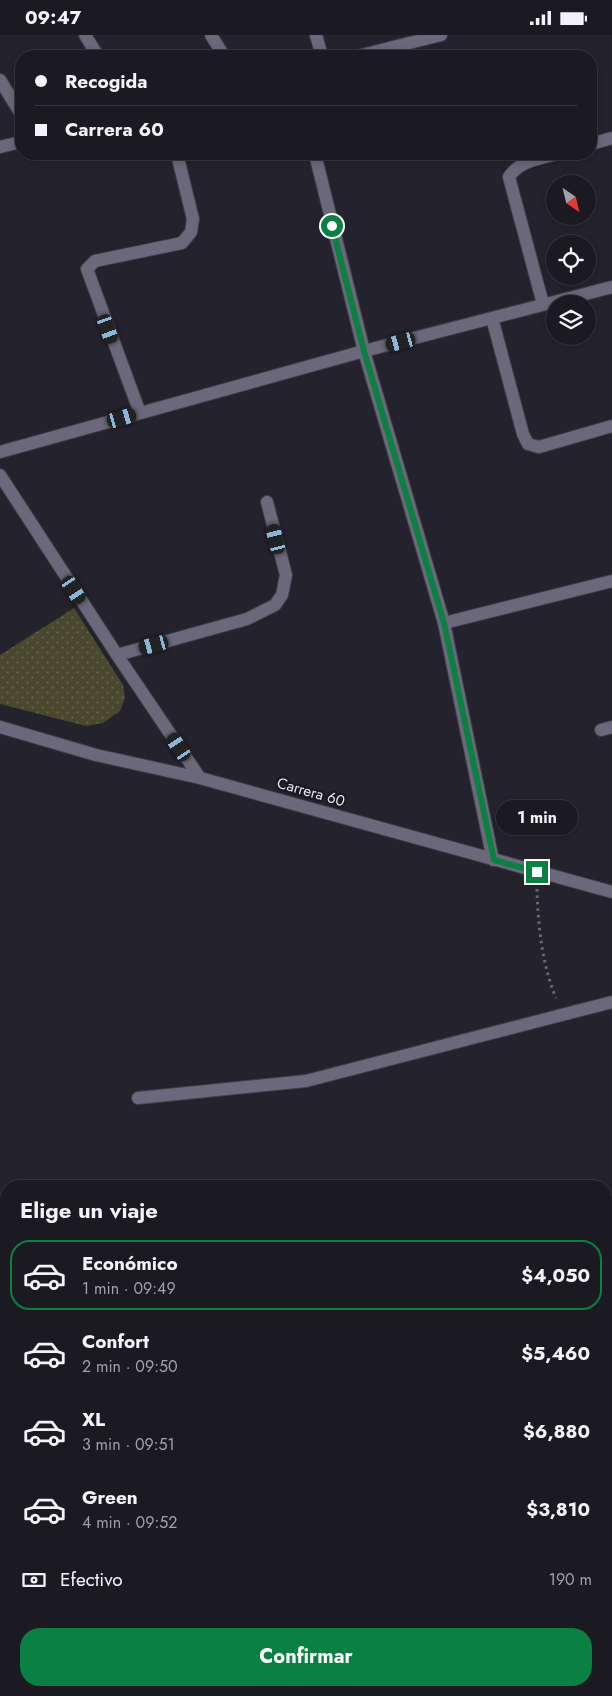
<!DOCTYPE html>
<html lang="es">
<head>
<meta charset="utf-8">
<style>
	body { margin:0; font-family:Jost,sans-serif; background:#24232a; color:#f1f3f6; height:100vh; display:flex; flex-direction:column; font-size:19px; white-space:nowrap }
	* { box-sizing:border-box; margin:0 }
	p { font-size:16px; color:#a0a1a5 }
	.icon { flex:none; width:28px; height:28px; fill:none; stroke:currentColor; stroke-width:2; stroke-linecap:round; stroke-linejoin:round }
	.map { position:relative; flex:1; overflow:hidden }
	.side { position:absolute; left:0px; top:1145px; width:612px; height:516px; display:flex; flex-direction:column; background:#1b1a22; border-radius:20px 20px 0 0; box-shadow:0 2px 8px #0003,0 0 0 1px #393840 }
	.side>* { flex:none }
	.guide { position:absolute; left:15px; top:15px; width:582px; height:110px; border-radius:20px; box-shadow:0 2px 8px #0003,0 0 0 1px #393840; display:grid; align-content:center; height:110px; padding:0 20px; background:#1b1a22 }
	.needle { width:32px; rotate:145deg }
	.buttons { position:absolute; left:546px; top:140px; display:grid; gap:10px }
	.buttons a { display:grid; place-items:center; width:50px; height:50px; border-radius:50%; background:#1b1a22; box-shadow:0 2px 8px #0003,0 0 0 1px #393840; font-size:25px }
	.end { position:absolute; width:22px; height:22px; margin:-11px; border:6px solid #0b8043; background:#fff; box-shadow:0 0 0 2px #fff }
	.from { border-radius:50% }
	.bubble { position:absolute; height:35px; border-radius:18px; background:#1b1a22; box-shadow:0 2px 8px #0003,0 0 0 1px #393840; font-size:16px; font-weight:700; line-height:35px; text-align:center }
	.car { position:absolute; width:15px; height:30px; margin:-15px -8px; border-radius:6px; box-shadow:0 0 4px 1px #0007; background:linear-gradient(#222 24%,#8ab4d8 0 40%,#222 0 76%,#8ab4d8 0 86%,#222 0) }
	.guide b { display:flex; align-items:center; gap:18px; height:48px; font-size:19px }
	.guide b+b { border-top:1px solid #393840 }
	.guide i { width:12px; height:12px; background:#f1f3f6 }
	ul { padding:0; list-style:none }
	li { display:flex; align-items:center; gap:15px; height:70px; margin:0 10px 8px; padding:0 10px; border:2px solid transparent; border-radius:20px }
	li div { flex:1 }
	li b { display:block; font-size:19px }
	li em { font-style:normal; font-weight:700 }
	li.active { border-color:#0b8043 }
	li>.icon { width:45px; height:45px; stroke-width:1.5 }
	h2 { padding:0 20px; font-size:22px; line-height:60px }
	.pay { display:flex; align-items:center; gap:12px; height:55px; padding:0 20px; font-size:19px }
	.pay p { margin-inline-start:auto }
	.button { display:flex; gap:10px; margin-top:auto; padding:10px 20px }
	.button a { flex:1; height:58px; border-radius:20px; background:#0b8043; color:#fff; font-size:20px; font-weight:700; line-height:58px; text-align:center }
	.status { display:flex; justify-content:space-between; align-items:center; height:35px; padding:0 25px; background:#1b1a22; direction:ltr }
	.status svg { height:14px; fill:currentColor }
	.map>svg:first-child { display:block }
</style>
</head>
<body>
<div class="status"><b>09:47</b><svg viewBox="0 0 49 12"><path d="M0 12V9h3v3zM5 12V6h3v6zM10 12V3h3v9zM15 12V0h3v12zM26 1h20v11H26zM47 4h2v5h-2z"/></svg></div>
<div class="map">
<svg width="612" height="1661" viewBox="0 0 612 1661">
	<defs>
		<pattern id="grass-dots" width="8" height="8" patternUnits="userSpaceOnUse" patternTransform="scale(1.25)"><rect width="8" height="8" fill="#49472d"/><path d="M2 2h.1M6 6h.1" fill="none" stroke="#63624c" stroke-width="1.8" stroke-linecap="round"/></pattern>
		<pattern id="water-ripples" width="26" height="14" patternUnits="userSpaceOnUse" patternTransform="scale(1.25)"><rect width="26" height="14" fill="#656233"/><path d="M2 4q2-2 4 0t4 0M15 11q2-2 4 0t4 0" fill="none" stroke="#7b7851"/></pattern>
	</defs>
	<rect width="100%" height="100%" fill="#24222d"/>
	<path fill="url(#grass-dots)" d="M74,573L123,650L125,663L120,676L103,688L86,691L0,669V620Z"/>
	<path fill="url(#water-ripples)" d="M612,1324V1368L606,1366V1327Z"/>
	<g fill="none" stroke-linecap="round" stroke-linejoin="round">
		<defs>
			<path id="street" d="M85,0L98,21
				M211,0L224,21
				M316,0L322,21
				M358,21L441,0
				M0,45L21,79
				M591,109L612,103
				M0,112L21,107
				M315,119L364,316L444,588L493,825
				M543,269L509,142C519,126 539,124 556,119
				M492,283L523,399L528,409L539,412L612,391
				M140,378L87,234L95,226L182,208L191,197L193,184L177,119
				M0,417L364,316L612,252
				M0,440L117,620L200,743
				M444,588L612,546
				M117,620L247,584L275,570L282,560L286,540L267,467
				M0,692L96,720L200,743L612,857
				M601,695L612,692
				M138,1063L306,1046L612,967
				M0,1284L6,1277
				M0,1408L6,1413
				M606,1590L612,1587
				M113,1655L115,1661
				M446,1661L461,1655"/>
			<path id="secondary" d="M606,1304L612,1301
				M0,1527L6,1525"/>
		</defs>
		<use href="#street" stroke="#403e48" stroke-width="14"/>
		<use href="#secondary" stroke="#403e48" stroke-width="14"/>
		<path stroke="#6a6872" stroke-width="3" stroke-dasharray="2.5 4" stroke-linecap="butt" d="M537,854C538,890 542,930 556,963"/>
		<use href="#street" stroke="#6c687b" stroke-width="12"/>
		<use href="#secondary" stroke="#958fae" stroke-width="12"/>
	</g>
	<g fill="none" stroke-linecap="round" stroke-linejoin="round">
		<path stroke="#0b8043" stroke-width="6" d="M332,191L364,316L444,588L494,825L537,837"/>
	</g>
	<g text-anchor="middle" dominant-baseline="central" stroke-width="4.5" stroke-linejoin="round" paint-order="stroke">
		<g font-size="15" fill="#e9e8f0" stroke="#1b1823">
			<text transform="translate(311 757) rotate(16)">Carrera 60</text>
		</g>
	</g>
</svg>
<div class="buttons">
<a><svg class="needle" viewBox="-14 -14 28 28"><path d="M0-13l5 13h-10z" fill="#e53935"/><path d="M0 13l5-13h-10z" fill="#a0a1a5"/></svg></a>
<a><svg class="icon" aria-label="locate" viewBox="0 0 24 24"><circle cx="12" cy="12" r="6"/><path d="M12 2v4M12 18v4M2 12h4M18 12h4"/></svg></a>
<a><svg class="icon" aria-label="layers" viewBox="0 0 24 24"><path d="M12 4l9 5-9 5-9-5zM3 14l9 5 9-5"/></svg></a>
</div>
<i class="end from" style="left:332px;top:191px"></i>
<i class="end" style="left:537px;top:837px"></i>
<div class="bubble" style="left:496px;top:765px;width:82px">1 min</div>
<i class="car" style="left:108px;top:294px;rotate:160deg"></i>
<i class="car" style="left:401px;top:307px;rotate:255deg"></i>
<i class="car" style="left:122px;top:383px;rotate:74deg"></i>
<i class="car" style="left:276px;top:504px;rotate:346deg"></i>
<i class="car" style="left:74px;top:555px;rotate:147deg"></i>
<i class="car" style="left:154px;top:610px;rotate:255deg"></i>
<i class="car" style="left:179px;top:712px;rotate:326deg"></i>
<div class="guide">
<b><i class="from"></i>Recogida</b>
<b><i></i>Carrera 60</b>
</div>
<section class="side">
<h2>Elige un viaje</h2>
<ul>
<li class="active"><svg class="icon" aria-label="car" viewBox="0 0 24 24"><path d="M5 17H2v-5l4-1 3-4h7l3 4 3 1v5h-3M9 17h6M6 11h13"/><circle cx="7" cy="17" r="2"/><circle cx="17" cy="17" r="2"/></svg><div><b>Económico</b><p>1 min · 09:49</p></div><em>$4,050</em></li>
<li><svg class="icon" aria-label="car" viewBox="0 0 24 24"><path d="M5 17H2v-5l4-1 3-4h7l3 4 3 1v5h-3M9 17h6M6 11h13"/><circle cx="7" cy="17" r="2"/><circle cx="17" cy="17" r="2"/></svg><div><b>Confort</b><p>2 min · 09:50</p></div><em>$5,460</em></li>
<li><svg class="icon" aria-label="car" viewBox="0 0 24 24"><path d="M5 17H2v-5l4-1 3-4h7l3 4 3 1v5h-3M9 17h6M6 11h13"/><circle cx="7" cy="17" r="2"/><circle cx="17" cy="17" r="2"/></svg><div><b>XL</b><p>3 min · 09:51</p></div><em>$6,880</em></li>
<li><svg class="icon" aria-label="car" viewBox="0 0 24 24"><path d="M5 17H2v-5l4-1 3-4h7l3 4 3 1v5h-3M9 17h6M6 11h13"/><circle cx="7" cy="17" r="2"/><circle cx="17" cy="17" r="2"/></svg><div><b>Green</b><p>4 min · 09:52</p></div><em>$3,810</em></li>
</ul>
<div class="pay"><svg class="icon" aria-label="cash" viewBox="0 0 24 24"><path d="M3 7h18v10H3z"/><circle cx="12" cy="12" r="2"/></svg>Efectivo<p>190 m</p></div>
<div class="button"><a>Confirmar</a></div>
</section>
</div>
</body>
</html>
